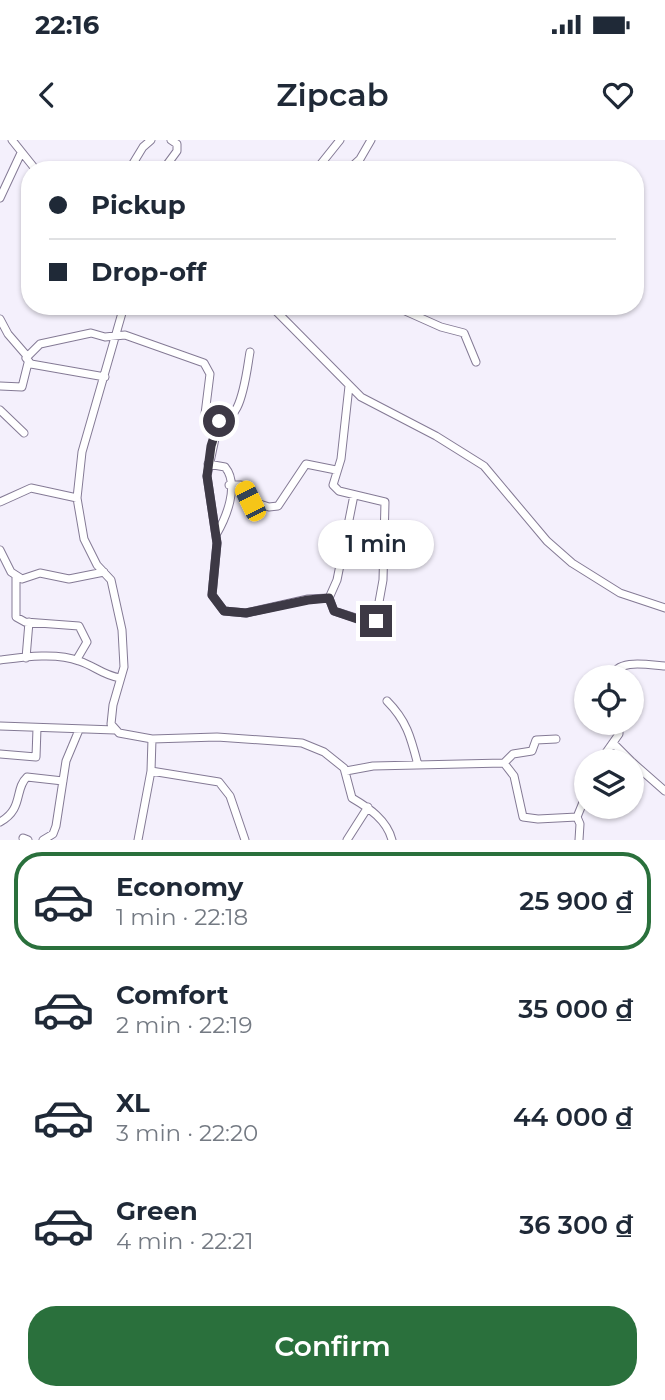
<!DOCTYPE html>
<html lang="en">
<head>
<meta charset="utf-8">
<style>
	body { margin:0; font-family:Montserrat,sans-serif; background:#f2f2f3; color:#1f2937; height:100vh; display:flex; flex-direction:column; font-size:26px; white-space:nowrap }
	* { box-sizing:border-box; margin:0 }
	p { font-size:23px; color:#747a83 }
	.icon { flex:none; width:38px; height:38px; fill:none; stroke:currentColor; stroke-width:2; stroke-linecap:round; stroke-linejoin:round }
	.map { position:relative; height:700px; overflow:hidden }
	.details { display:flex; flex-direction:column; background:#fff; flex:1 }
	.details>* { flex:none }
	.hud { position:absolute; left:21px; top:21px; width:623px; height:154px; border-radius:28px; box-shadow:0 2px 5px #0004; display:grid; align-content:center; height:154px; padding:0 28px; background:#fff }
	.buttons { position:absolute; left:574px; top:525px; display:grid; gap:14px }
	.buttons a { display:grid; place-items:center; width:70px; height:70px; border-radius:50%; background:#fff; box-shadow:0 2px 5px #0004; font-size:35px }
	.end { position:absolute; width:32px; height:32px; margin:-16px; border:9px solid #3d3945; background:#fff; box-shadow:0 0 0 4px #fff }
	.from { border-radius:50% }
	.bubble { position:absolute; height:49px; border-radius:24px; background:#fff; box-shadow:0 2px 5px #0004; font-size:23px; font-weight:600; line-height:49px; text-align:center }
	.car { position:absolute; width:21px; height:42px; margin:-21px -10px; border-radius:9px; box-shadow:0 0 5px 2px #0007; background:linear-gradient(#f5c518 24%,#345 0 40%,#f5c518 0 76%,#345 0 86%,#f5c518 0) }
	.hud b { display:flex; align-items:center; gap:24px; height:66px; font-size:26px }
	.hud b+b { border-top:2px solid #e0e1e3 }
	.hud i { width:18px; height:18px; background:#1f2937 }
	ul { padding:12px 0 0; list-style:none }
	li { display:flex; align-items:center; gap:21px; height:98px; margin:0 14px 10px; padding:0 14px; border:4px solid transparent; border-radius:28px }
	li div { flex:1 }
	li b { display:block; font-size:26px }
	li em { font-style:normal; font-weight:600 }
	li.selected { border-color:#2a703c }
	li>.icon { width:63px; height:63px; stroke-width:1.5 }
	.primary-button { display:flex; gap:14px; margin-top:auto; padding:14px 28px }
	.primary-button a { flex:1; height:80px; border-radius:28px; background:#2a703c; color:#fff; font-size:28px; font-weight:600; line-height:80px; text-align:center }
	.status { display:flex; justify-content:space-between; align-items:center; height:49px; padding:0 35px; background:#fff; direction:ltr }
	.status svg { height:19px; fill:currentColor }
	header { display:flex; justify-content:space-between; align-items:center; height:91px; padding:0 28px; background:#fff; font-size:32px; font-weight:600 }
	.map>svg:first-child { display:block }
</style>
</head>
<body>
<div class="status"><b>22:16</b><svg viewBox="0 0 49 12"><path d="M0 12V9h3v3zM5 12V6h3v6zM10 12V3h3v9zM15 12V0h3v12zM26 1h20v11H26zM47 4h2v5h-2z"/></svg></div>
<header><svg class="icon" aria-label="back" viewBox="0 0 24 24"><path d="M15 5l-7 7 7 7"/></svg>Zipcab<svg class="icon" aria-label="heart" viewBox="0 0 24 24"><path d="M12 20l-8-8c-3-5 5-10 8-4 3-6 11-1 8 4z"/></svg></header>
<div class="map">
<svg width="665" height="700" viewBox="0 0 665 700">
	<rect width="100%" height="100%" fill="#f4f0fc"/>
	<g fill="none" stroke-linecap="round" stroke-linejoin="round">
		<defs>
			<path id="minor" d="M12,0L36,30
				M129,30L143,7L151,0
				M163,30L177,11V4L171,0
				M316,30L340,0
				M348,30L360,19L371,0
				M0,58L21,13
				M124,166L82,312L77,358L84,399L97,425L111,440L122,490L124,527L113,565L111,584L119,593L152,599L151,631L138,700
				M271,166L361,257L436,296L484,326L547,401L572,423L620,453L665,468
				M394,166L441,187L464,193L476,222
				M0,179L8,194L27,216
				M105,237L31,224L26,218L40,204L91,193L105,197L125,195L204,223L210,234L205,274C241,303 246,233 250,212
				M0,246L22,247L28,223
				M0,270L24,293
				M219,280L207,336L217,403L212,455L224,471L246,473L308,459L329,458L334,471L375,484L383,440L385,362L339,351L333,345L341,319L349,246
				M208,324L225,327C240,345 226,378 216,395
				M229,345H241L250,361L269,367L278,366L306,324L336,330
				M0,362L31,348L77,358
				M0,410L11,432L22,439L40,433L69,439L104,432
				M16,437V477L25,482L79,486L87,502L77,519
				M329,458L337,440L354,355
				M26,518L29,482
				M0,520C23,517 57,512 79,521C95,526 102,535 120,538
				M612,537C617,518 649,525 665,526
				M387,561C407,581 411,598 418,625
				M0,586L115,590
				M152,599L217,597L302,603L324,612L344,628L352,658C369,668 387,680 392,700
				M613,603L631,621
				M0,614L36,617L37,588
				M600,621L619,594V583
				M632,622L665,651
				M504,623L513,614L532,611L536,600L556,599
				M151,631L219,642L230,656L245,700
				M346,631L373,626L504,623L514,636L523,677L538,679L577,677L586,655
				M577,677L580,684L579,700
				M0,682C24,669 14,649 27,637L63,641
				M23,698L28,700
				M43,700L53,694L56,686L66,621L79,590
				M347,700L368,667"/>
		</defs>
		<use href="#minor" stroke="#847a95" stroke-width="9"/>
		<use href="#minor" stroke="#fff" stroke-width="7"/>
	</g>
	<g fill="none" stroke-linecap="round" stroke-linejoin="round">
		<path stroke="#3d3945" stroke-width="9" d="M219,281L211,306L207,336L217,403L212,455L224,471L246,473L308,460L329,458L334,471L372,484L376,481"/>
	</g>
</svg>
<div class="buttons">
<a><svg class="icon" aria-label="locate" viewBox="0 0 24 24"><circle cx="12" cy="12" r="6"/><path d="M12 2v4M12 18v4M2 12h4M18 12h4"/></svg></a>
<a><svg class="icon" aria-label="layers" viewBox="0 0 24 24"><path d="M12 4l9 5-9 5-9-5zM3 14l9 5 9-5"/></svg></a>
</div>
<i class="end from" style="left:219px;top:281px"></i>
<i class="end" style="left:376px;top:481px"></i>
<div class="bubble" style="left:318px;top:380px;width:116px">1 min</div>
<i class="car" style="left:250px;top:361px;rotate:334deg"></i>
<div class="hud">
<b><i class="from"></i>Pickup</b>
<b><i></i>Drop-off</b>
</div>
</div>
<section class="details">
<ul>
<li class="selected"><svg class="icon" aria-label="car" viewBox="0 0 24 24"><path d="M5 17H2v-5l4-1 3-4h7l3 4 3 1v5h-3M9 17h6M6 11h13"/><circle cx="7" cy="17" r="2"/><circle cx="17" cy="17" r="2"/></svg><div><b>Economy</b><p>1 min · 22:18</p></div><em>25 900 ₫</em></li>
<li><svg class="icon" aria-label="car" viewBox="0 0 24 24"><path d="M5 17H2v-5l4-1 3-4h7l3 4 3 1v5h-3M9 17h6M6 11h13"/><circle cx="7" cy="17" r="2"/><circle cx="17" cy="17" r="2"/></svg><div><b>Comfort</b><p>2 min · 22:19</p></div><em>35 000 ₫</em></li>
<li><svg class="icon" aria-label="car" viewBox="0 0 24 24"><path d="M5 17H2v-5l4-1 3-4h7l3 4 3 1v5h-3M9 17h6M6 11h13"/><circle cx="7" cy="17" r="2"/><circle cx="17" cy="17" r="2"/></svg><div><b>XL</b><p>3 min · 22:20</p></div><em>44 000 ₫</em></li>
<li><svg class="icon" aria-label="car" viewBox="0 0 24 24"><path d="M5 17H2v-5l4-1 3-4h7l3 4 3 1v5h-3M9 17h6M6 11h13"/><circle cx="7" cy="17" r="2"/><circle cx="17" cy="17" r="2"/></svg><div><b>Green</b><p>4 min · 22:21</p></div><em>36 300 ₫</em></li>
</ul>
<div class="primary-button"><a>Confirm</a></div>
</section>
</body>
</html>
